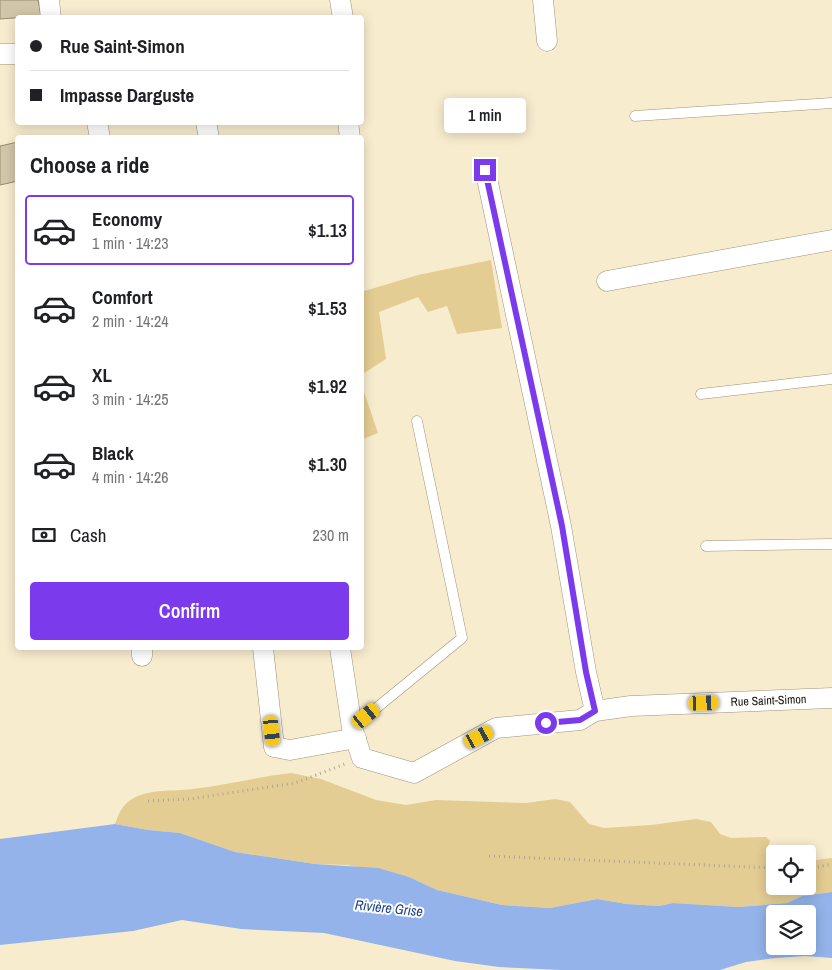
<!DOCTYPE html>
<html lang="en">
<head>
<meta charset="utf-8">
<style>
	body { margin:0; font-family:"Archivo Narrow",sans-serif; background:#f2f2f2; color:#202124; height:100vh; display:flex; flex-direction:column; font-size:19px; white-space:nowrap }
	* { box-sizing:border-box; margin:0 }
	p { font-size:16px; color:#757577 }
	.icon { flex:none; width:28px; height:28px; fill:none; stroke:currentColor; stroke-width:2; stroke-linecap:round; stroke-linejoin:round }
	.map { position:relative; flex:1; overflow:hidden }
	.details { position:absolute; left:15px; top:135px; width:349px; height:515px; display:flex; flex-direction:column; background:#fff; border-radius:5px; box-shadow:0 2px 12px #0003 }
	.details>* { flex:none }
	.hud { position:absolute; left:15px; top:15px; width:349px; height:110px; border-radius:5px; box-shadow:0 2px 12px #0003; display:grid; align-content:center; height:110px; padding:0 15px; background:#fff }
	.controls { position:absolute; left:766px; top:845px; display:grid; gap:10px }
	.controls a { display:grid; place-items:center; width:50px; height:50px; border-radius:5px; background:#fff; box-shadow:0 2px 12px #0003; font-size:25px }
	.end { position:absolute; width:22px; height:22px; margin:-11px; border:6px solid #7c3aed; background:#fff; box-shadow:0 0 0 2px #fff }
	.from { border-radius:50% }
	.bubble { position:absolute; height:35px; border-radius:5px; background:#fff; box-shadow:0 2px 12px #0003; font-size:16px; font-weight:600; line-height:35px; text-align:center }
	.car { position:absolute; width:15px; height:30px; margin:-15px -8px; border-radius:6px; box-shadow:0 0 4px 1px #0007; background:linear-gradient(#f5c518 24%,#345 0 40%,#f5c518 0 76%,#345 0 86%,#f5c518 0) }
	.hud b { display:flex; align-items:center; gap:18px; height:48px; font-size:19px }
	.hud b+b { border-top:1px solid #e0e0e0 }
	.hud i { width:12px; height:12px; background:#202124 }
	ul { padding:0; list-style:none }
	li { display:flex; align-items:center; gap:15px; height:70px; margin:0 10px 8px; padding:0 5px; border:2px solid transparent; border-radius:5px }
	li div { flex:1 }
	li b { display:block; font-size:19px }
	li em { font-style:normal; font-weight:600 }
	li.active { border-color:#7c3aed }
	li>.icon { width:45px; height:45px; stroke-width:1.5 }
	h2 { padding:0 15px; font-size:22px; line-height:60px }
	.pay { display:flex; align-items:center; gap:12px; height:55px; padding:0 15px; font-size:19px }
	.pay p { margin-inline-start:auto }
	.button { display:flex; gap:10px; margin-top:auto; padding:10px 15px }
	.button a { flex:1; height:58px; border-radius:5px; background:#7c3aed; color:#fff; font-size:20px; font-weight:600; line-height:58px; text-align:center }
	.map>svg:first-child { display:block }
</style>
</head>
<body>
<div class="map">
<svg width="832" height="970" viewBox="0 0 832 970">
	<rect width="100%" height="100%" fill="#f8eccf"/>
	<path fill="#e4cd93" d="M491,260L502,328L457,334L447,306L428,312L418,297L379,312L386,359L361,375V292L418,275Z
		M361,383L378,433L361,440Z
		M291,773L321,779L376,800L406,805L436,800L526,803L555,799L570,802L589,824L604,828L651,825L696,819L711,822L720,834L731,838L766,837L770,841L767,849L771,857H775V886H808V861L832,858V892L802,896L787,903L738,907L673,903L659,906L627,904L597,899L550,908L502,905L437,890L409,877L347,865L315,864L235,852L180,833L148,830L115,824C119,813 122,805 132,799C151,788 172,792 192,789C225,785 258,777 291,773Z"/>
	<path fill="#93b3ea" fill-rule="evenodd" d="M115,824L148,830L180,833L235,852L315,864L378,868L409,877L437,890L502,905L550,908L597,899L627,904L659,906L673,903L738,907L787,903L802,896L832,892V958L805,956L776,958L746,962L720,970H561L499,967L455,961L324,933L241,929L182,920L133,931L0,945V839ZM775,914H808V946H775Z"/>
	<path fill="#d2c6aa" stroke="#968b71" d="M0,0H38L41,16L0,19Z
		M18,142V181L0,185V146Z"/>
	<g fill="none" stroke-linecap="round" stroke-linejoin="round">
		<defs>
			<path id="service" d="M635,116L832,103
				M701,394L832,379
				M706,546L832,544
				M352,728L462,638L417,421"/>
			<g id="minor">
				<path d="M49,0L51,18"/>
				<path d="M340,0L343,18"/>
				<path d="M543,0L547,41"/>
				<path d="M0,54H18"/>
				<path d="M97,122L100,138"/>
				<path d="M206,122L209,138"/>
				<path d="M348,122L350,138"/>
				<path d="M485,169L561,526L586,672L595,711"/>
				<path d="M607,281L832,240"/>
				<path d="M142,648V656"/>
				<path d="M263,648L274,747L290,750L356,738"/>
				<path id="s1" d="M340,648L352,728L362,758L414,773L496,728L580,720L595,711L631,706L832,698"/>
			</g>
		</defs>
		<use href="#service" stroke="#9e9378" stroke-width="11"/>
		<use href="#minor" stroke="#9e9378" stroke-width="21"/>
		<path stroke="#b0a690" stroke-width="3" stroke-dasharray="1 4" stroke-linecap="butt" d="M148,801L190,799L295,783L345,764
			M489,856L775,868
			M808,869L832,864"/>
		<use href="#service" stroke="#fff" stroke-width="10"/>
		<use href="#minor" stroke="#fff" stroke-width="20"/>
	</g>
	<g fill="none" stroke-linecap="round" stroke-linejoin="round">
		<path stroke="#7c3aed" stroke-width="6" d="M485,170L562,526L586,672L595,711L580,720L546,723"/>
	</g>
	<g text-anchor="middle" dominant-baseline="central" stroke-width="4" stroke-linejoin="round" paint-order="stroke">
		<g font-size="12" fill="#161208" stroke="#fff">
			<text stroke="none"><textPath href="#s1" startOffset="536">Rue Saint-Simon</textPath></text>
		</g>
		<g font-size="14" font-style="italic" fill="#204485" stroke="#fff">
			<text transform="translate(389 908) rotate(6)">Rivière Grise</text>
		</g>
	</g>
</svg>
<div class="controls">
<a><svg class="icon" aria-label="locate" viewBox="0 0 24 24"><circle cx="12" cy="12" r="6"/><path d="M12 2v4M12 18v4M2 12h4M18 12h4"/></svg></a>
<a><svg class="icon" aria-label="layers" viewBox="0 0 24 24"><path d="M12 4l9 5-9 5-9-5zM3 14l9 5 9-5"/></svg></a>
</div>
<i class="end from" style="left:546px;top:723px"></i>
<i class="end" style="left:485px;top:170px"></i>
<div class="bubble" style="left:444px;top:98px;width:82px">1 min</div>
<i class="car" style="left:704px;top:703px;rotate:88deg"></i>
<i class="car" style="left:366px;top:716px;rotate:51deg"></i>
<i class="car" style="left:272px;top:731px;rotate:174deg"></i>
<i class="car" style="left:479px;top:737px;rotate:62deg"></i>
<div class="hud">
<b><i class="from"></i>Rue Saint-Simon</b>
<b><i></i>Impasse Darguste</b>
</div>
<section class="details">
<h2>Choose a ride</h2>
<ul>
<li class="active"><svg class="icon" aria-label="car" viewBox="0 0 24 24"><path d="M5 17H2v-5l4-1 3-4h7l3 4 3 1v5h-3M9 17h6M6 11h13"/><circle cx="7" cy="17" r="2"/><circle cx="17" cy="17" r="2"/></svg><div><b>Economy</b><p>1 min · 14:23</p></div><em>$1.13</em></li>
<li><svg class="icon" aria-label="car" viewBox="0 0 24 24"><path d="M5 17H2v-5l4-1 3-4h7l3 4 3 1v5h-3M9 17h6M6 11h13"/><circle cx="7" cy="17" r="2"/><circle cx="17" cy="17" r="2"/></svg><div><b>Comfort</b><p>2 min · 14:24</p></div><em>$1.53</em></li>
<li><svg class="icon" aria-label="car" viewBox="0 0 24 24"><path d="M5 17H2v-5l4-1 3-4h7l3 4 3 1v5h-3M9 17h6M6 11h13"/><circle cx="7" cy="17" r="2"/><circle cx="17" cy="17" r="2"/></svg><div><b>XL</b><p>3 min · 14:25</p></div><em>$1.92</em></li>
<li><svg class="icon" aria-label="car" viewBox="0 0 24 24"><path d="M5 17H2v-5l4-1 3-4h7l3 4 3 1v5h-3M9 17h6M6 11h13"/><circle cx="7" cy="17" r="2"/><circle cx="17" cy="17" r="2"/></svg><div><b>Black</b><p>4 min · 14:26</p></div><em>$1.30</em></li>
</ul>
<div class="pay"><svg class="icon" aria-label="cash" viewBox="0 0 24 24"><path d="M3 7h18v10H3z"/><circle cx="12" cy="12" r="2"/></svg>Cash<p>230 m</p></div>
<div class="button"><a>Confirm</a></div>
</section>
</div>
</body>
</html>
